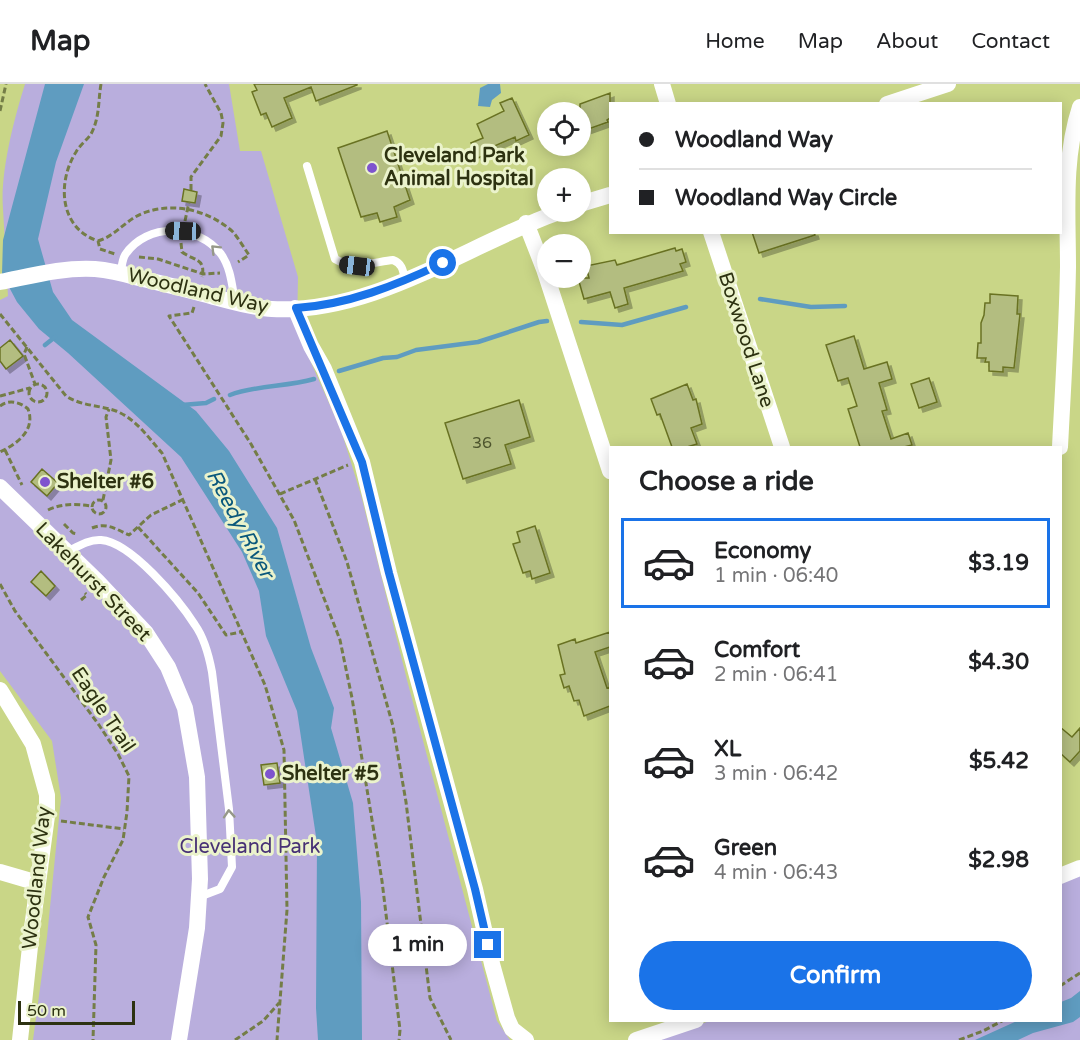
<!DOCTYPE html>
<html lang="en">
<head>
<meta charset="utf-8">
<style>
	body { margin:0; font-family:"Varela Round",sans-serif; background:#f2f2f2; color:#202124; height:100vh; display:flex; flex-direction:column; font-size:22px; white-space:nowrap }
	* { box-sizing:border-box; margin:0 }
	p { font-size:20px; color:#757577 }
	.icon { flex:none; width:33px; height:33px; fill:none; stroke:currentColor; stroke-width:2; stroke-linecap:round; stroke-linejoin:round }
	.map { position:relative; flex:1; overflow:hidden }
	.drawer { position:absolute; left:609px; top:362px; width:453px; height:576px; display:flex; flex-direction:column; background:#fff; border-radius:0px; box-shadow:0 3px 15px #0003 }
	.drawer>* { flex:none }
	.hud { position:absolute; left:609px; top:18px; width:453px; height:132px; border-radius:0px; box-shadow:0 3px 15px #0003; display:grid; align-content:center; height:132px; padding:0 30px; background:#fff }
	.controls { position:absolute; left:537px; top:18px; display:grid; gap:12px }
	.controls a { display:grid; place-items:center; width:54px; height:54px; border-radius:50%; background:#fff; box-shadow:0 3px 15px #0003; font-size:30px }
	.scale { position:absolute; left:18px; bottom:15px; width:117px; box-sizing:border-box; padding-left:6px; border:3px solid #2d3211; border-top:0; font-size:16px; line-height:21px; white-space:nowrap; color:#2d3211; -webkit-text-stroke:4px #ebf3cc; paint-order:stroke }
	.end { position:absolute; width:27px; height:27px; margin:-14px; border:8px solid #1a73e8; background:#fff; box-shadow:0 0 0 3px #fff }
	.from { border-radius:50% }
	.bubble { position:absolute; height:42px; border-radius:21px; background:#fff; box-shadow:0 3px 15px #0003; font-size:20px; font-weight:800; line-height:42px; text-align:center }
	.car { position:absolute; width:18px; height:36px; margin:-18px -9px; border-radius:8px; box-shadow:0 0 4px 2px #0007; background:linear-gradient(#222 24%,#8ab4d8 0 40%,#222 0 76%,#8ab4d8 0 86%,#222 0) }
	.hud b { display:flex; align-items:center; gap:21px; height:57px; font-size:22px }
	.hud b+b { border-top:2px solid #e0e0e0 }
	.hud i { width:15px; height:15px; background:#202124 }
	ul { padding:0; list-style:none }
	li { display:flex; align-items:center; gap:18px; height:90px; margin:0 12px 9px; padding:0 18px; border:3px solid transparent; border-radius:0px }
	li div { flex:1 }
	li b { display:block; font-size:22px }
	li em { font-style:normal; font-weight:800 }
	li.current { border-color:#1a73e8 }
	li>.icon { width:54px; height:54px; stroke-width:1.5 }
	h2 { padding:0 30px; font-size:27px; line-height:72px }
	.action { display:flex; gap:12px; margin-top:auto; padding:12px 30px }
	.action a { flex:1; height:69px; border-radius:36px; background:#1a73e8; color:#fff; font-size:24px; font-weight:800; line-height:69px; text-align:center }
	header { display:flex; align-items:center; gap:36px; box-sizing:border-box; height:84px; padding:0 30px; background:#fff; border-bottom:2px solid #e0e0e0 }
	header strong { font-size:28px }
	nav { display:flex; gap:33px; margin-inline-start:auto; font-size:21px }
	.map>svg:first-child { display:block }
</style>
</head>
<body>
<header>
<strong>Map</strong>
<nav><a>Home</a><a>Map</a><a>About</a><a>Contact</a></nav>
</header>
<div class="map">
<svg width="1080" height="956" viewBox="0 0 1080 956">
	<defs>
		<filter id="shadow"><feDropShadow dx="4" dy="4" stdDeviation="0" flood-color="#0004"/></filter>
	</defs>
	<rect width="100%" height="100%" fill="#c9d687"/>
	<path fill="#b9aedd" d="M25,0H229L240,67H261L298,193L297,247L341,346L361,411L407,596L497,937L510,956H33L47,853L61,714L52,657L0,587V216L8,212L3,125C0,89 14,35 25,0Z
		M1080,791V956H657L712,936H1060L1061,799Z"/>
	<path fill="#5f9cc0" d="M45,0H84L56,78L38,155L53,208L72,236L196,327L229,367L277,444L311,564L334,624L331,644L353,719L361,818L362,956H318L316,924L317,759L297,627L266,552L259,507L242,468L181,373L68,269L39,245L17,218L2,190L3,156Z
		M488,0H500L501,9L492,16L490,23L478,22L480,4Z
		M1080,907V933L1073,938L1033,949L1018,956H975L1019,936H1060L1061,918L1071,914Z"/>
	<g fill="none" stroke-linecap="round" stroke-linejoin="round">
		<path stroke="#5f9cc0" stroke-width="4.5" d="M760,215L811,223L845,222
			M581,238L622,241L686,223
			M45,261L55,253
			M339,287L383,274L397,273L416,266L478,258L539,238L547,237
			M230,311C256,301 287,303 314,295
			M182,321L206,319L214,315"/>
	</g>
	<path fill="#b3bd80" stroke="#697223" stroke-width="1.5" filter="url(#shadow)" d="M254,0H357V1L316,17L311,3L284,14L292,34L272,43L266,29L261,31L252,8L257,6Z
		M610,9V34L607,36L608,38L580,48V20Z
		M512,14L529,51L516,57L515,53L492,63L494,67L478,74L471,59L483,54L477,40L504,27L500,19Z
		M387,47L410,116L394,123L397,133L380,138L377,129L361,133L338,64Z
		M184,105L197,108L195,119L182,117Z
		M752,148H814L815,151L759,169Z
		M675,164L676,167L682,165L686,178L680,180L683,187L624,204L628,220L615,224L610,208L584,215L578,194H589L586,182L615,176L617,181Z
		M990,210L1018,212L1017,230H1020L1014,284L1003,283V288L989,287V278H985L986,274H977L978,259H981V239L984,231L985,219H990Z
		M854,252L864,285L887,278L892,295L879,299L887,326L882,327L891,355L908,349L912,361L904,363H860L848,325L857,322L848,294L838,297L826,261Z
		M10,256L23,272L6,285L0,277V264Z
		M929,294L937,318L919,324L911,300Z
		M687,300L693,316L696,315L702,340L691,344L697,360L687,363H672L660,330L657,331L651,315Z
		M519,316L530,353L505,361L511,380L463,395L445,339Z
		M42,385L58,399L47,412L31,398Z
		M535,442L550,489L532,495L530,487L523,489L513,460L520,458L517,448Z
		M41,487L55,502L46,512L31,498Z
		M610,548V563L595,568L607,604L610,603V622L584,632L579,616L574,617L569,602L564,604L560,591L565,590L558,561L575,555L576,559Z
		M1060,643L1072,653L1080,644V667L1070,678L1060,669Z
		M277,679L280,699L264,701L261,681Z"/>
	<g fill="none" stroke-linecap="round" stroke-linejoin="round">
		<path stroke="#747d47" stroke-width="3" stroke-dasharray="6 3" stroke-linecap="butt" d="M101,0C98,17 100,33 91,50C87,56 80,61 76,68C57,98 59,144 98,157L100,165L115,170
			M0,27L6,0
			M191,106V93L221,52L223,39L221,29L205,0
			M185,137L189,118
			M98,157C115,152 125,137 141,130C172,117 209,126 233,148C239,155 244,164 249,171L238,178
			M181,159L182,168C194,177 206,174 202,193
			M139,173L158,175L203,190L220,189
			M194,223L192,229L169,232L251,360L294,436L340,556L352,614L382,797L400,946L399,956
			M0,230L66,312C81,322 99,321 116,327C136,335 148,353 162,369L265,601L284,666L287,826L277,956
			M27,263L24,270L35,300
			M29 309a9 9 0 1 1 18 0a9 9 0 1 1-18 0Z
			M0,312L30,304
			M0,322C9,315 20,318 28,325C36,346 17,360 0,368
			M5,366L22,401
			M315,395L347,478L393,642L406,718L430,914L451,956
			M280,410L348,381
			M92 423a7 7 0 1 1 14 0a7 7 0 1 1-14 0Z
			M103,416L111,376L106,333L109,325
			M48,426C63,419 76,420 92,422
			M64,440L73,449L78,450
			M138,443L198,509L226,551L241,548
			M92,444C106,438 116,445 129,451L151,431L184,415
			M0,500L15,527L99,641L118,670L129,692L127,728L123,756L104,793L88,833L96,861L93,956
			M81,516L87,511L85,509
			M61,737L124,745
			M1060,902L1080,889
			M235,956L263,937L279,919
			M959,956L983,947L1004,936"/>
		<path stroke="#fff" stroke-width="8" d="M307,82L335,175C353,186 374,178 393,176C403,180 403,187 405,196
			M120,189C122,184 122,176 125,171C147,138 198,140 221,170C231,184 232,202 235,218
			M67,468C77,463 89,455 101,456C131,458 179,516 195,541C205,555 209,572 212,588L229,725L232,783L220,805L199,813"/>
		<path stroke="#fff" stroke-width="16" d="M662,0L668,20
			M887,20L948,0
			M580,120L610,111
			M526,139L544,185L610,387
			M711,148L782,363
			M0,198C31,192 63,183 95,185C110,186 125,190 139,194C164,200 189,206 214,213C233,218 253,224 272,225C375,230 466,161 559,128
			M295,224L311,262L324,285L362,378L389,489L475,805L492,880L507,934L512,945L526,956
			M1060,363C1063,303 1067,243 1068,183C1068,131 1063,74 1080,23
			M0,403L97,497L146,549L168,583L185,624L197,693L200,795L197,844L179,956
			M0,606L33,660L47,711V732L32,844L20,956
			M0,788L38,799
			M1060,792L1080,784
			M636,956L696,936"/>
	</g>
	<defs><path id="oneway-chevron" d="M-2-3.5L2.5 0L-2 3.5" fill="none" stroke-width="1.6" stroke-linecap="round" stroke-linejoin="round" transform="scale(1.5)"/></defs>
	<g stroke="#969888">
		<use href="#oneway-chevron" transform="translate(215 165) rotate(-135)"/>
		<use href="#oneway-chevron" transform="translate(229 730) rotate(-94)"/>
	</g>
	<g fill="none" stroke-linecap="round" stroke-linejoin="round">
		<path stroke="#1a73e8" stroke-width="8" d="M443,179C397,201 347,221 296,224L362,378L389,489L475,805L488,861"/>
	</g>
	<g fill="#7e54ce" stroke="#ebf3cc" stroke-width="2">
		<circle cx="372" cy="84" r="6"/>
		<circle cx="45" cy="398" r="6"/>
		<circle cx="270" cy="690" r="6"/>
	</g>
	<g text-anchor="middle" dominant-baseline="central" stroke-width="6" stroke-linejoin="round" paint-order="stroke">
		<g font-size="16" fill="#4e552d">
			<text x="482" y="359">36</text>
		</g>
		<g font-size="20" font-weight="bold" fill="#2d3211" stroke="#ebf3cc" text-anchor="start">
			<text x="384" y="72">Cleveland Park<tspan x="384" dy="23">Animal Hospital</tspan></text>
			<text x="57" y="398">Shelter #6</text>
			<text x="282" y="690">Shelter #5</text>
		</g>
		<g font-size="20" fill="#2d3211" stroke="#ebf3cc">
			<text transform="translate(198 207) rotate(13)">Woodland Way</text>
			<text transform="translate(746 256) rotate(72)">Boxwood Lane</text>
			<text transform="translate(93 498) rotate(46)">Lakehurst Street</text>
			<text transform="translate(103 626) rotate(56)">Eagle Trail</text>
			<text transform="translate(37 794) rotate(-84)">Woodland Way</text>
		</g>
		<g font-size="20" fill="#473175" stroke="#ebf3cc">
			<text x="250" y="763">Cleveland Park</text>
		</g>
		<g font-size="21" font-style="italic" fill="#0a587c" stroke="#ebf3cc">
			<text transform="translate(240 440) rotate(62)">Reedy River</text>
		</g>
	</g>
</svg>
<div class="controls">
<a><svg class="icon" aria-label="locate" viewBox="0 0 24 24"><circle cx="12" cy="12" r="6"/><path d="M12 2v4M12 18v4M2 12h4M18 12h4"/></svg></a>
<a>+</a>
<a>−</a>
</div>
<div class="scale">50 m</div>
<i class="end from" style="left:443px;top:179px"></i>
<i class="end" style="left:488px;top:861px"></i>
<div class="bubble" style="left:368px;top:840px;width:99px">1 min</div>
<i class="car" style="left:183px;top:147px;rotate:272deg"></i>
<i class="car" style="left:357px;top:182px;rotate:277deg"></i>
<div class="hud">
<b><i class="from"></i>Woodland Way</b>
<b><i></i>Woodland Way Circle</b>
</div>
<section class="drawer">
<h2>Choose a ride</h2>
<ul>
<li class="current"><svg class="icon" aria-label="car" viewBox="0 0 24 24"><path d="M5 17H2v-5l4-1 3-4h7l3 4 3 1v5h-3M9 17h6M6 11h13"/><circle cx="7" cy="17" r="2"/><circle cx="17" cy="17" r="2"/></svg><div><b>Economy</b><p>1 min · 06:40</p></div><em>$3.19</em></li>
<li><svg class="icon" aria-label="car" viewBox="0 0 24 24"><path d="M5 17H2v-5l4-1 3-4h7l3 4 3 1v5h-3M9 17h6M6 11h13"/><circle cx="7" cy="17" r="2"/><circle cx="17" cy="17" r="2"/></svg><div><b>Comfort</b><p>2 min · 06:41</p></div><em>$4.30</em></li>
<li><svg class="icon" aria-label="car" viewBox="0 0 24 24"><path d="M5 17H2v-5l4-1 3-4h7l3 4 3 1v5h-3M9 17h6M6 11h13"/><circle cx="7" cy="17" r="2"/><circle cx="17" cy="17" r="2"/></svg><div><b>XL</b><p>3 min · 06:42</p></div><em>$5.42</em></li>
<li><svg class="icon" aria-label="car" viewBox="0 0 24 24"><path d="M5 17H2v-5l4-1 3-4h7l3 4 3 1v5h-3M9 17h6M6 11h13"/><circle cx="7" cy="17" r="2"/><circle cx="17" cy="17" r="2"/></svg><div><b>Green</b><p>4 min · 06:43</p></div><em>$2.98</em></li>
</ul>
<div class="action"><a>Confirm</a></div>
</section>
</div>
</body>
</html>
